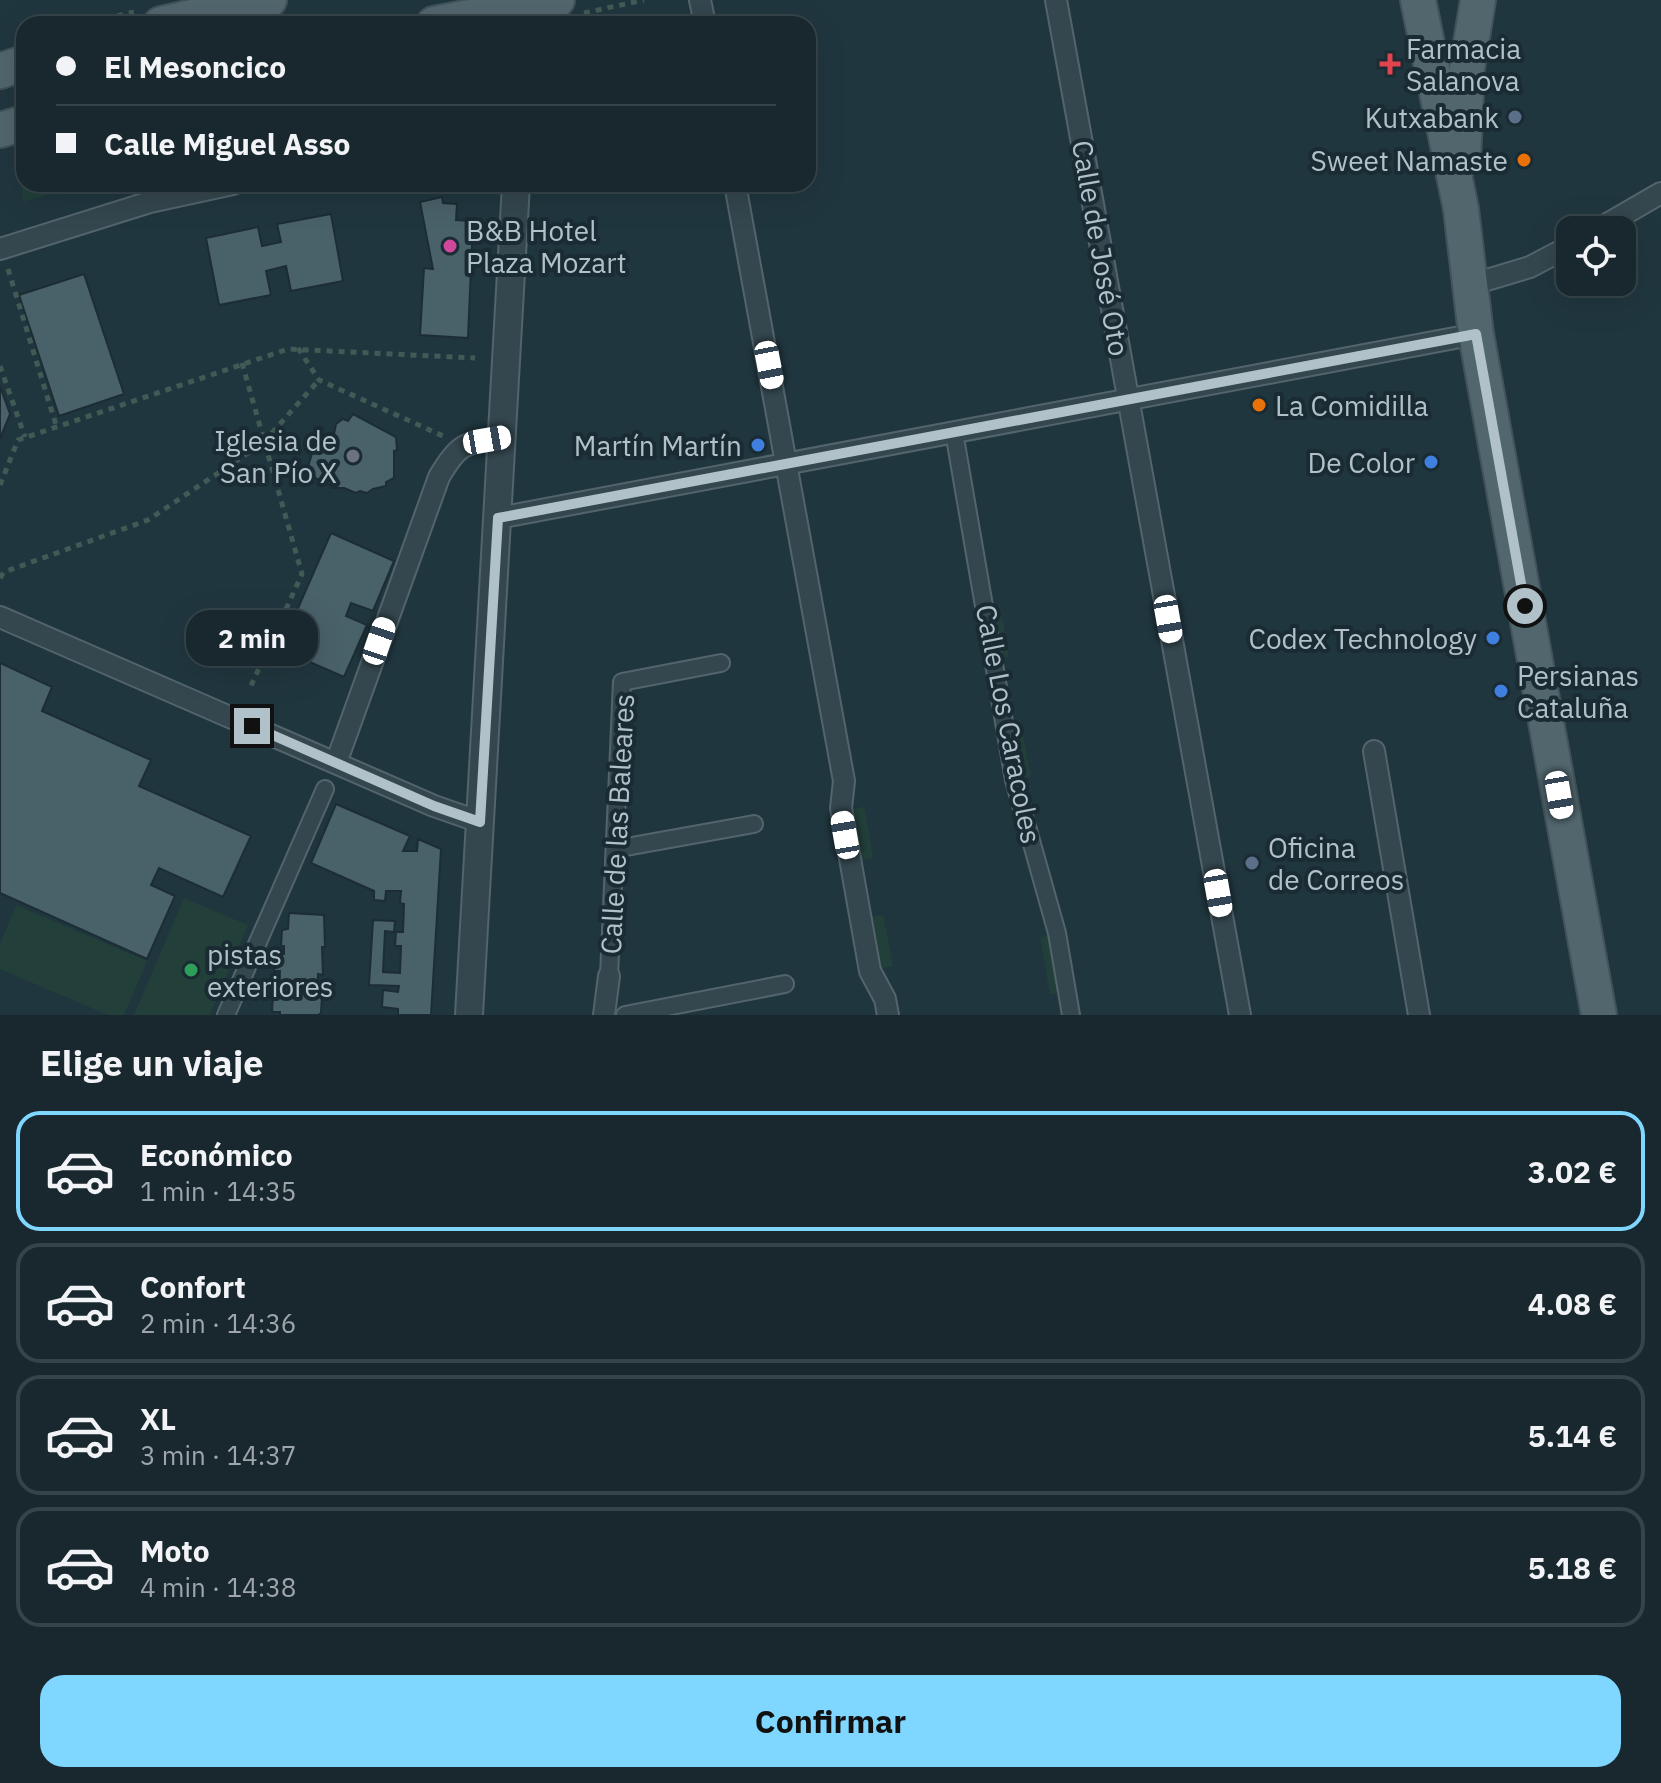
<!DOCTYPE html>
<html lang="es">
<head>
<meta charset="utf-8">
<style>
	body { margin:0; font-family:"IBM Plex Sans",sans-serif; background:#213036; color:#f1f3f6; height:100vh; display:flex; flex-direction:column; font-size:30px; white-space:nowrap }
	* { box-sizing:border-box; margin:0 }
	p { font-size:26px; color:#9fa6aa }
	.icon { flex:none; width:44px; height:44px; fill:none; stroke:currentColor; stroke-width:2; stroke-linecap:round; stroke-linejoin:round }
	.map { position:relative; height:1015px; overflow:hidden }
	.panel { display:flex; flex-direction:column; background:#18282e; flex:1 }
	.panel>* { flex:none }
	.hud { position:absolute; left:16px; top:16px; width:800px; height:176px; border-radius:24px; box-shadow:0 8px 32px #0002,0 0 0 2px #36444a; display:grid; align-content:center; height:176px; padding:0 40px; background:#18282e }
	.buttons { position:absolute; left:1556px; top:216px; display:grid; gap:16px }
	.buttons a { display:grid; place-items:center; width:80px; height:80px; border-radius:16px; background:#18282e; box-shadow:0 8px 32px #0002,0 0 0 2px #36444a; font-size:40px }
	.end { position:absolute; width:36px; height:36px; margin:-18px; border:10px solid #b0c1c9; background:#111; box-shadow:0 0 0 4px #111 }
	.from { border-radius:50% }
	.bubble { position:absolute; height:56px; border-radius:24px; background:#18282e; box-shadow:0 8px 32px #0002,0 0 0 2px #36444a; font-size:26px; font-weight:800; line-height:56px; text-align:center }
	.car { position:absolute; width:24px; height:48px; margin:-24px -12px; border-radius:10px; box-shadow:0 0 6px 2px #0007; background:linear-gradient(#fff 24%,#345 0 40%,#fff 0 76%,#345 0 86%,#fff 0) }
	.hud b { display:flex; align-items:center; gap:28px; height:76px; font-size:30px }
	.hud b+b { border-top:2px solid #36444a }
	.hud i { width:20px; height:20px; background:#f1f3f6 }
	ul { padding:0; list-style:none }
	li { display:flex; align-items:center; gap:24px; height:120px; margin:0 16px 12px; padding:0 24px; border:4px solid #36444a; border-radius:24px }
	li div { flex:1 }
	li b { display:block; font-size:30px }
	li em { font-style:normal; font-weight:800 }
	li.selected { border-color:#7fd7ff }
	li>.icon { width:72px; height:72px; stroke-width:1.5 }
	h2 { padding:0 40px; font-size:36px; line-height:96px }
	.primary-button { display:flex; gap:16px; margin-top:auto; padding:16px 40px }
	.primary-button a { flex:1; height:92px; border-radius:24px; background:#7fd7ff; color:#111; font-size:32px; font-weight:800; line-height:92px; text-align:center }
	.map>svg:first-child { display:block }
</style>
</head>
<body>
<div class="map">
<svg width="1661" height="1015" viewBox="0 0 1661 1015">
	<rect width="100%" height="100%" fill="#20363e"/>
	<path fill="#223f3a" d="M24,157V184H84L23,202L19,159Z
		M1000,606L1009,657L1000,659L991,608Z
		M1020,720L1031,777L1022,778L1012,721Z
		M864,807L873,858L859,861L850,809Z
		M184,898L248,925L210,1015H134Z
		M16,905L147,961L124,1015H108L0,969V944Z
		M883,915L893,966L879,969L870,917Z
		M1049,935L1059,993L1050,994L1040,937Z"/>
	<path fill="#496169" stroke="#1c2d35" stroke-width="2" d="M442,197L443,203L457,204L456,220L473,221L468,338L420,335L424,268L433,269L420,202Z
		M331,214L343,281L291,291L286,266L266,271L271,295L219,305L206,238L258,227L262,246L281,242L277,224Z
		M84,274L124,394L59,416L19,295Z
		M0,386L10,414L0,439Z
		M353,414L396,437L397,450L394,451V478L386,482V486L373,489L367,493L360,491L356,493L344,488H332L330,485L303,472L308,467L313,450L321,445L320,433L333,439L336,424L343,419L348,421Z
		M331,533L394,561L373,611L351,603L346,616L367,625L344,677L280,649Z
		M0,663L52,687L42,711L151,760L139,786L251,836L223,897L159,868L151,885L175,896L147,959L0,893Z
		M336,804L410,836L403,851H417L418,839L441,849L431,1015H398V1009L382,1007L383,990L398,992L399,986L369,985L373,920L395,921L394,932L385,931L383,972L400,973L401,946H395L396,932H403L404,904L400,903L401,891H386L385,901L374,900V891L311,863Z
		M289,913L324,915L325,947H322L323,975L318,974L317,996H322L321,1013L318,1015H280V1012H272L273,994H279L280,971H274L275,953L284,954V946H281L282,930L288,929Z"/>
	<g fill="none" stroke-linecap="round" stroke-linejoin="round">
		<defs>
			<path id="pedestrian" d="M954,432L1014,780L1057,933L1071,1015
				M615,849L754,824
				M609,976L622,682L721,663
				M226,1015L325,789
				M625,1015L785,984"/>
			<path id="minor" d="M700,0L705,24
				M1056,0L1240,1015
				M735,184L844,781L841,808L870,971L885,999L888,1015
				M1597,230L1661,193
				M0,249L150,202L233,184
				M1470,285L1530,267L1570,246
				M498,518L1476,334
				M0,617L434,806L480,822
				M1374,751L1419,1015
				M336,763L439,477C460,441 465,444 504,437
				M604,1015L609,976"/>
			<path id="tertiary" d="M469,1015L516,184"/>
			<path id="primary" d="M1418,0L1461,209L1476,334L1599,1015
				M161,24L269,0
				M434,24L557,0
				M0,71L24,63
				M0,130L24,123
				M1463,160L1467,68L1478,0"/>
		</defs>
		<use href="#pedestrian" stroke="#53646c" stroke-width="20"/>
		<use href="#minor" stroke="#53646c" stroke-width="24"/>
		<use href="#tertiary" stroke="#53646c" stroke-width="30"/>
		<use href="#primary" stroke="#41525a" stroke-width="38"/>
		<path stroke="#405b56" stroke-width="5" stroke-dasharray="6 6" stroke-linecap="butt" d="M584,13L644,0
			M82,24L134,12
			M8,269L56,425
			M298,348L319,380L443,436
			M242,363L302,574L250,688
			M0,366L25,437
			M0,485L18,440L288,349L475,358
			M0,578L4,572L148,520L263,443L319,380"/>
		<use href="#pedestrian" stroke="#34464e" stroke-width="16"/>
		<use href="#minor" stroke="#34464e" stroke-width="20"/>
		<use href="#tertiary" stroke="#34464e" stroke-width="26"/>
		<use href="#primary" stroke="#52666e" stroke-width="34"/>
	</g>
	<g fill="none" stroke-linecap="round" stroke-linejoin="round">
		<path stroke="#b0c1c9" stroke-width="10" d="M252,726L434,806L480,822L498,518L1476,334L1525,606"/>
	</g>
	<path fill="#e0444e" stroke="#1a2b33" stroke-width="3" d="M1386 52h8v8h8v8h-8v8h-8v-8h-8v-8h8z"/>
	<g fill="#5c6f8a" stroke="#1a2b33" stroke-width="3">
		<circle cx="1515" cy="117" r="8"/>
		<circle cx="1252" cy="863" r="8"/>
	</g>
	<g fill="#e8710a" stroke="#1a2b33" stroke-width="3">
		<circle cx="1524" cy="160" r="8"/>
		<circle cx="1259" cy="405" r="8"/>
	</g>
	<circle fill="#d1479c" stroke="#1a2b33" stroke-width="3" cx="450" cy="246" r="8"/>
	<g fill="#3f7fe0" stroke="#1a2b33" stroke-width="3">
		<circle cx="758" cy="445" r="8"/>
		<circle cx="1431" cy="462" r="8"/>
		<circle cx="1493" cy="638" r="8"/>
		<circle cx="1501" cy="691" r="8"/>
	</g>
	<circle fill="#6b7280" stroke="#1a2b33" stroke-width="3" cx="353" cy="456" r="8"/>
	<circle fill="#2e9e5b" stroke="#1a2b33" stroke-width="3" cx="191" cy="970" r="8"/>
	<g text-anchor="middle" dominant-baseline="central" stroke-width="8" stroke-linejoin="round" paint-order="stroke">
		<g font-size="28" fill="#b0c1c9" stroke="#1a2b33" text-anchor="start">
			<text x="1406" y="48">Farmacia<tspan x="1406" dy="32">Salanova</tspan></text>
			<text x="1499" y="117" text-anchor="end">Kutxabank</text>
			<text x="1508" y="160" text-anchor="end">Sweet Namaste</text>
			<text x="466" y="230">B&amp;B Hotel<tspan x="466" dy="32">Plaza Mozart</tspan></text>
			<text x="1275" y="405">La Comidilla</text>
			<text x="337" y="440" text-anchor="end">Iglesia de<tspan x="337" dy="32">San Pío X</tspan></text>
			<text x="742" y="445" text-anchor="end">Martín Martín</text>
			<text x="1415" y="462" text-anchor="end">De Color</text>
			<text x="1477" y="638" text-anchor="end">Codex Technology</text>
			<text x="1517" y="675">Persianas<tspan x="1517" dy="32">Cataluña</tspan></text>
			<text x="1268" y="847">Oficina<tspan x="1268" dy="32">de Correos</tspan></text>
			<text x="207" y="954">pistas<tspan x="207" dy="32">exteriores</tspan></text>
		</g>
		<g font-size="28" fill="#b0c1c9" stroke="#1a2b33">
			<text transform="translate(1101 248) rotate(80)">Calle de José Oto</text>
			<text transform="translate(1009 724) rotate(79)">Calle Los Caracoles</text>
			<text transform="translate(617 824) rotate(-87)">Calle de las Baleares</text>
		</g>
	</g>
</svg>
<div class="buttons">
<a><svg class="icon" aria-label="locate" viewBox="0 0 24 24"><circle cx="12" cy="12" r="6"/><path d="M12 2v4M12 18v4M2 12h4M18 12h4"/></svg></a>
</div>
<i class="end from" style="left:1525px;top:606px"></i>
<i class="end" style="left:252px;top:726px"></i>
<div class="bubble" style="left:186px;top:610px;width:132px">2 min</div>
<i class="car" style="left:769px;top:365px;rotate:169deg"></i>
<i class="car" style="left:487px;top:440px;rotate:80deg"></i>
<i class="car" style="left:1168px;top:619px;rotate:170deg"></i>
<i class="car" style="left:379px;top:641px;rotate:19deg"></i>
<i class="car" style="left:1559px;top:795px;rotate:170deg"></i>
<i class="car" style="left:845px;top:835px;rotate:350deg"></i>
<i class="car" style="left:1218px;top:893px;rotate:170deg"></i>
<div class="hud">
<b><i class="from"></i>El Mesoncico</b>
<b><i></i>Calle Miguel Asso</b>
</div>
</div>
<section class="panel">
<h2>Elige un viaje</h2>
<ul>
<li class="selected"><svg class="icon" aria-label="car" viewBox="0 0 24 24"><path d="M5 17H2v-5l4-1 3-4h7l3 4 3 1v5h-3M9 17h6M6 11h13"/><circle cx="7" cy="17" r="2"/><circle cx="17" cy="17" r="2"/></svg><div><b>Económico</b><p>1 min · 14:35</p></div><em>3.02 €</em></li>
<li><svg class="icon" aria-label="car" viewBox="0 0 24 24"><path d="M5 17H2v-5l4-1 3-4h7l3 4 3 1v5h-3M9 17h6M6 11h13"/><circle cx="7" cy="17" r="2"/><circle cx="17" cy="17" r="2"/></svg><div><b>Confort</b><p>2 min · 14:36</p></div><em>4.08 €</em></li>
<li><svg class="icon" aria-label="car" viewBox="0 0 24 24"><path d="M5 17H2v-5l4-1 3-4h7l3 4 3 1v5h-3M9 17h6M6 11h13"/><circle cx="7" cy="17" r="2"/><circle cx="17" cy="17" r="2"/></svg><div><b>XL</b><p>3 min · 14:37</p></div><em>5.14 €</em></li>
<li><svg class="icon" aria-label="car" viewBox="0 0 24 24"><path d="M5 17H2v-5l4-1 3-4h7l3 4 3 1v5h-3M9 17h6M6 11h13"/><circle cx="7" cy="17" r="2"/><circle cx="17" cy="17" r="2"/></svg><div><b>Moto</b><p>4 min · 14:38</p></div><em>5.18 €</em></li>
</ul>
<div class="primary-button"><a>Confirmar</a></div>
</section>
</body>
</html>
